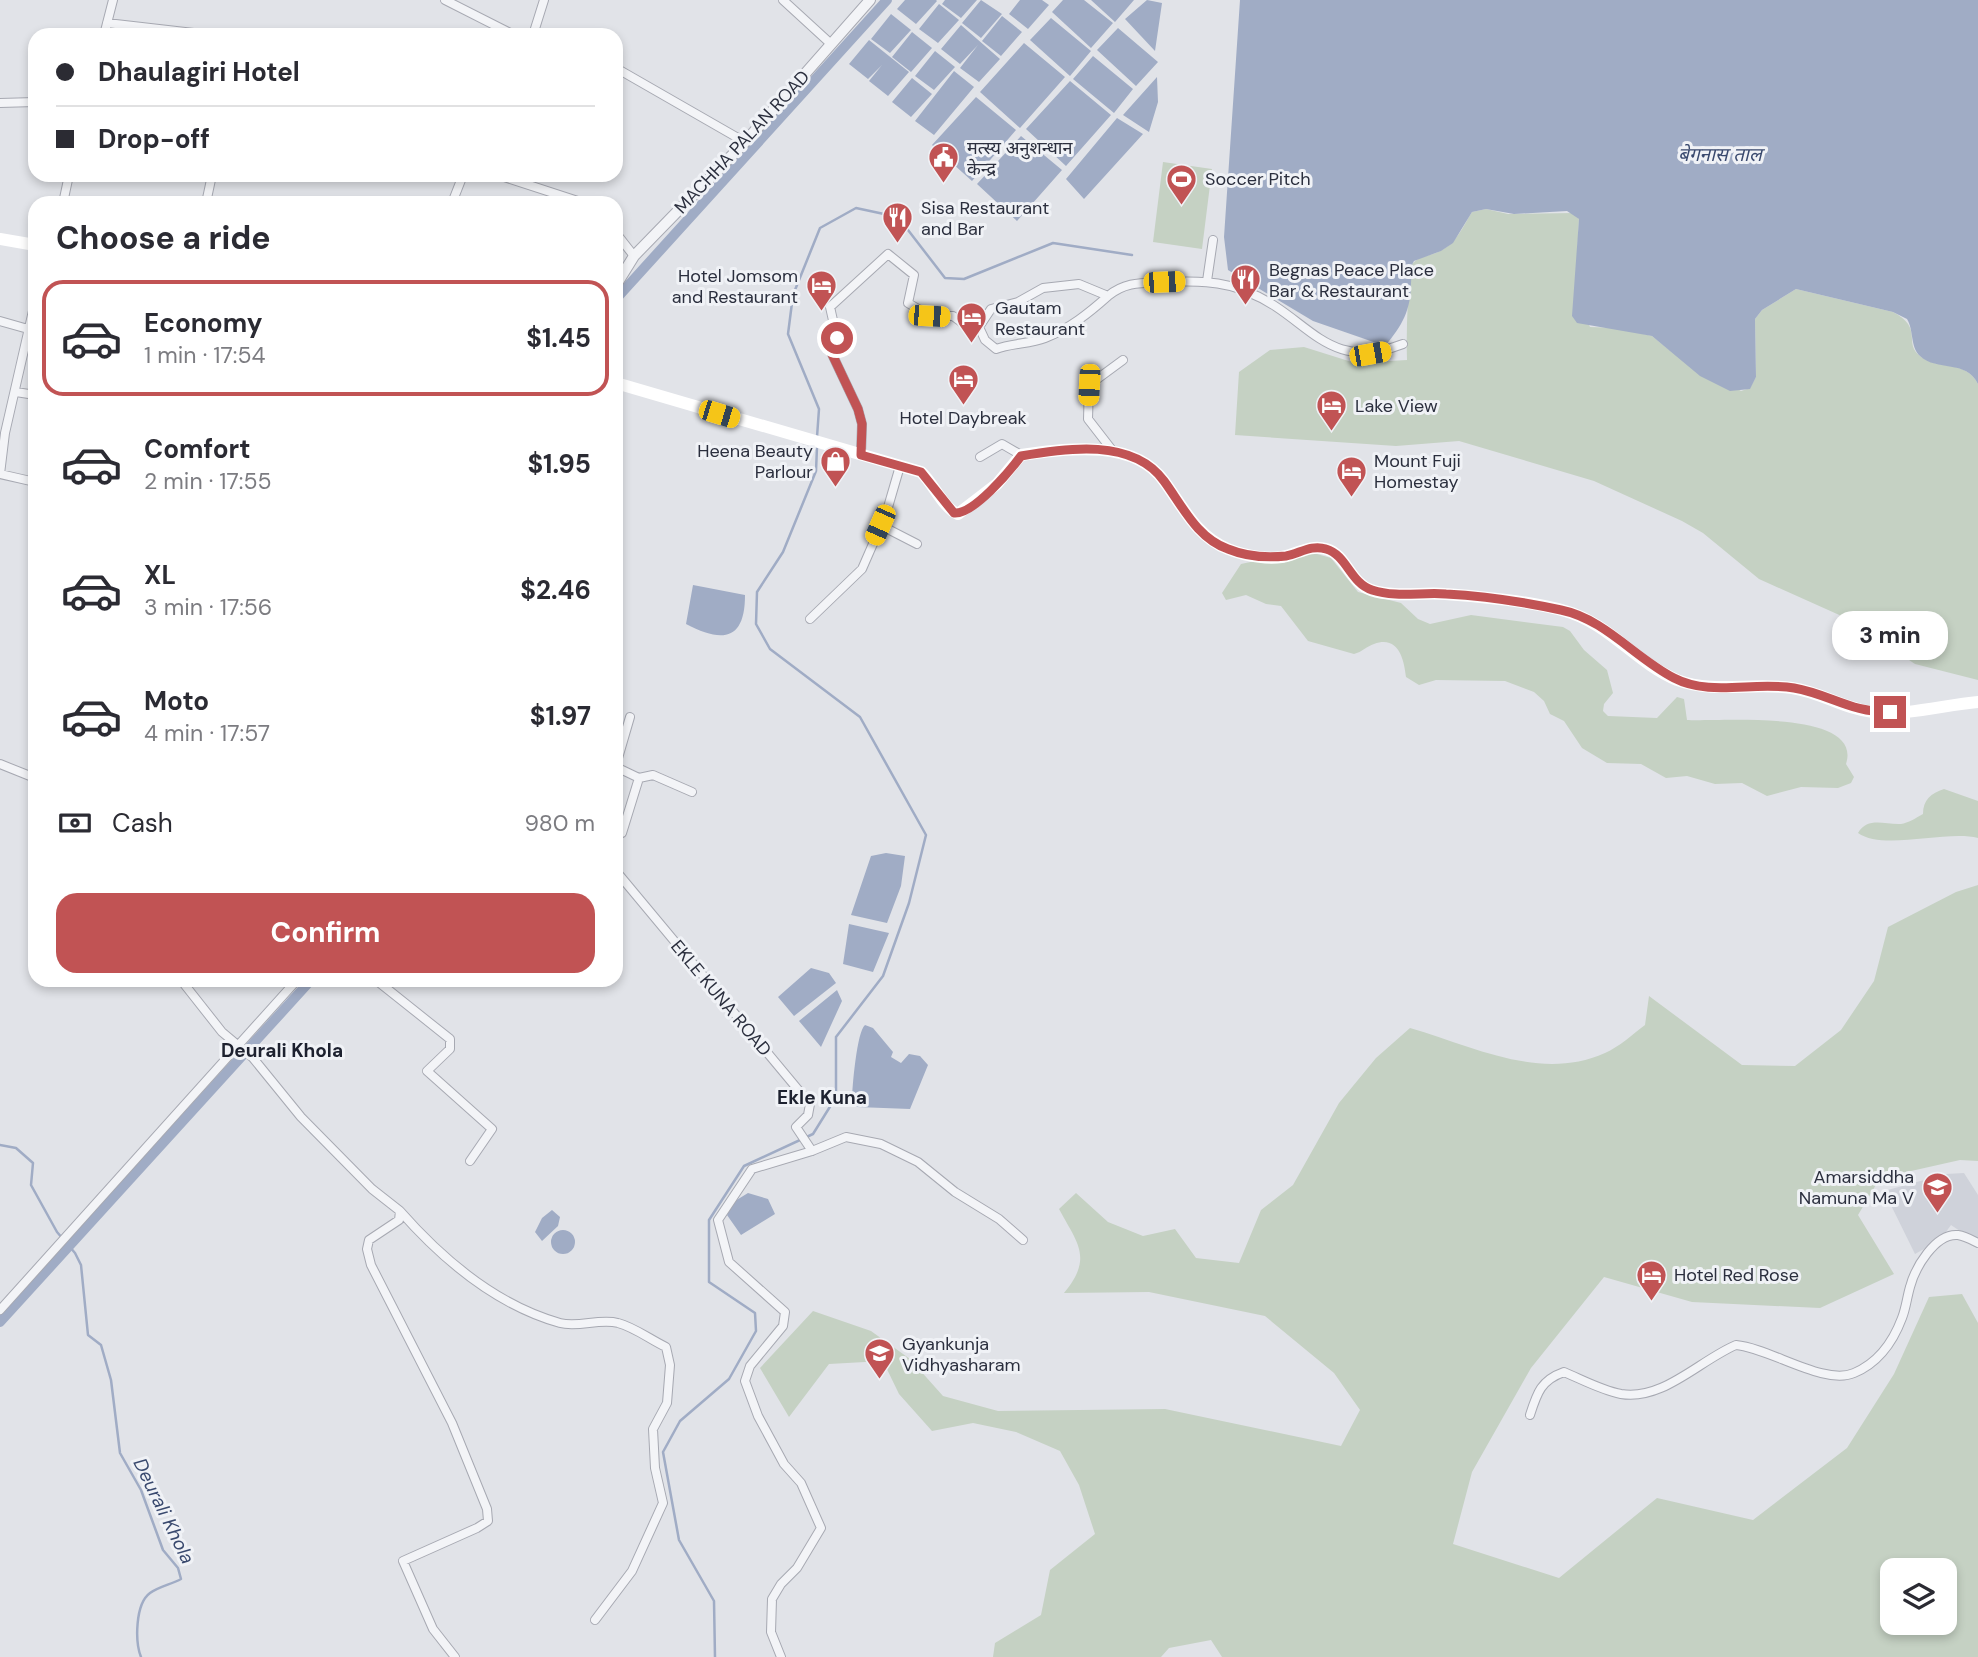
<!DOCTYPE html>
<html lang="en">
<head>
<meta charset="utf-8">
<style>
	body { margin:0; font-family:"DM Sans","Noto Sans Devanagari",sans-serif; background:#f2f2f3; color:#2b2b33; height:100vh; display:flex; flex-direction:column; font-size:26px; white-space:nowrap }
	* { box-sizing:border-box; margin:0 }
	p { font-size:23px; color:#7c7c81 }
	.icon { flex:none; width:38px; height:38px; fill:none; stroke:currentColor; stroke-width:2; stroke-linecap:round; stroke-linejoin:round }
	.map { position:relative; flex:1; overflow:hidden }
	.side { position:absolute; left:28px; top:196px; width:595px; height:791px; display:flex; flex-direction:column; background:#fff; border-radius:21px; box-shadow:0 4px 10px #0003 }
	.side>* { flex:none }
	.top-card { position:absolute; left:28px; top:28px; width:595px; height:154px; border-radius:21px; box-shadow:0 4px 10px #0003; display:grid; align-content:center; height:154px; padding:0 28px; background:#fff }
	.buttons { position:absolute; left:1880px; top:1558px; display:grid; gap:14px }
	.buttons a { display:grid; place-items:center; width:77px; height:77px; border-radius:14px; background:#fff; box-shadow:0 4px 10px #0003; font-size:35px }
	.end { position:absolute; width:32px; height:32px; margin:-16px; border:9px solid #c15354; background:#fff; box-shadow:0 0 0 4px #fff }
	.from { border-radius:50% }
	.bubble { position:absolute; height:49px; border-radius:21px; background:#fff; box-shadow:0 4px 10px #0003; font-size:23px; font-weight:700; line-height:49px; text-align:center }
	.car { position:absolute; width:21px; height:42px; margin:-21px -10px; border-radius:9px; box-shadow:0 0 5px 2px #0007; background:linear-gradient(#f5c518 24%,#345 0 40%,#f5c518 0 76%,#345 0 86%,#f5c518 0) }
	.top-card b { display:flex; align-items:center; gap:24px; height:66px; font-size:26px }
	.top-card b+b { border-top:2px solid #e1e1e2 }
	.top-card i { width:18px; height:18px; background:#2b2b33 }
	ul { padding:0; list-style:none }
	li { display:flex; align-items:center; gap:21px; height:116px; margin:0 14px 10px; padding:0 14px; border:4px solid transparent; border-radius:21px }
	li div { flex:1 }
	li b { display:block; font-size:26px }
	li em { font-style:normal; font-weight:700 }
	li.current { border-color:#c15354 }
	li>.icon { width:63px; height:63px; stroke-width:1.5 }
	h2 { padding:0 28px; font-size:32px; line-height:84px }
	.pay { display:flex; align-items:center; gap:18px; height:77px; padding:0 28px; font-size:26px }
	.pay p { margin-inline-start:auto }
	.action { display:flex; gap:14px; margin-top:auto; padding:14px 28px }
	.action a { flex:1; height:80px; border-radius:21px; background:#c15354; color:#fff; font-size:28px; font-weight:700; line-height:80px; text-align:center }
	.map>svg:first-child { display:block }
</style>
</head>
<body>
<div class="map">
<svg width="1978" height="1657" viewBox="0 0 1978 1657">
	<rect width="100%" height="100%" fill="#e1e3e8"/>
	<path fill="#cfd2da" d="M1964,1173L1978,1195V1243L1951,1225L1940,1240L1915,1254L1884,1191L1946,1174Z"/>
	<path fill="#c5d1c3" fill-rule="evenodd" d="M1163,162L1212,169L1202,249L1153,242Z
		M1486,209L1508,214L1574,213L1579,219L1575,296L1590,327L1617,328L1652,336L1668,349L1741,391L1750,388L1756,377L1755,319L1762,310L1796,289L1893,312C1924,328 1903,343 1920,356C1938,371 1966,359 1978,384V680L1915,664L1846,618L1759,579L1703,533L1682,521L1594,481L1459,441L1396,446L1235,435L1239,372L1270,350L1304,347L1355,363L1407,360C1406,328 1408,297 1410,267C1417,255 1429,257 1440,251C1457,243 1463,226 1472,212Z
		M1310,552L1331,558L1358,592L1401,603L1418,619L1430,624L1471,615L1563,627L1570,631L1584,650L1607,670L1613,693L1604,704L1603,711L1608,716L1657,718L1677,697L1684,699L1687,720C1717,722 1864,708 1846,764L1854,777L1851,783L1838,788L1801,787L1767,796L1742,783L1715,784L1687,776L1666,778L1641,764L1607,763L1582,748L1564,721L1550,714L1544,701L1534,692L1505,681L1436,680L1419,685L1406,677C1404,660 1399,635 1374,644C1367,646 1362,652 1354,654L1308,641L1281,606L1266,604L1246,595L1226,600L1222,593L1241,564L1255,561L1284,563L1295,555Z
		M1944,789L1978,801V838C1946,830 1883,851 1858,833C1868,816 1885,825 1901,824C1908,823 1916,818 1923,814C1923,800 1931,793 1944,789Z
		M1978,885V1161L1960,1160L1880,1178L1858,1215L1894,1274L1820,1308L1692,1302L1604,1277L1531,1368L1472,1472L1453,1544L1559,1578L1657,1498L1753,1520L1847,1448L1894,1374L1929,1297L1962,1294L1978,1323V1657H1222L1211,1640L1169,1648L1161,1657H993L995,1643L1041,1615L1050,1570L1095,1534L1079,1485L1060,1451L1016,1432L973,1423L932,1431L899,1394L883,1361L829,1364L789,1417L760,1368L813,1311L871,1331L910,1359L943,1396L998,1411L1165,1409L1341,1446L1360,1410L1334,1373L1265,1316L1149,1292L1064,1293C1093,1258 1078,1244 1059,1209L1076,1193L1108,1222L1143,1236L1175,1229L1196,1258L1239,1263L1261,1210L1293,1185L1339,1103L1376,1058L1410,1028C1473,1046 1540,1082 1605,1053C1619,1047 1633,1034 1645,1025L1649,996L1742,1065L1795,1066L1841,1030L1874,981L1888,927L1956,892ZM1892,1570H1944V1622H1892Z"/>
	<path fill="#a0acc5" d="M905,0H936L937,1L916,24L897,9Z
		M945,0H977L961,18L942,4Z
		M981,0L1002,14L981,38L962,23Z
		M1020,0H1042L1049,5L1028,29L1009,14Z
		M1063,0H1084L1113,23L1091,48L1052,12Z
		M1091,0H1134L1115,22Z
		M1147,0L1162,3L1155,51L1125,19Z
		M1240,0H1978V384C1966,359 1937,372 1920,356C1910,347 1914,330 1907,319L1893,312L1796,289L1762,310L1755,319L1756,377L1750,389L1730,391L1700,376L1652,336L1577,323L1572,316L1579,219L1567,211L1514,214L1486,209L1472,212L1453,243L1441,251L1414,261C1409,269 1412,274 1411,283C1411,310 1402,326 1385,346L1313,321L1228,270L1224,237Z
		M939,4L959,20L938,43L919,29Z
		M891,14L911,30L890,53L871,39Z
		M1002,16L1022,32L1001,56L982,41Z
		M1051,18L1091,51L1070,76L1030,40Z
		M961,25L1000,59L979,82L960,68L978,45L960,64L941,49Z
		M1118,28L1158,62L1136,86L1097,50Z
		M912,32L932,48L911,72L892,57Z
		M869,40L909,72L888,96L869,81L882,65L868,79L849,64Z
		M1024,43L1065,77L1020,128L980,92Z
		M935,51L955,67L934,90L915,76Z
		M1093,56L1133,89L1114,113L1073,79Z
		M954,71L974,87L934,135L915,121Z
		M1157,77L1158,102L1149,132L1123,115Z
		M912,78L932,94L911,117L892,102Z
		M1070,81L1111,115L1066,166L1026,129Z
		M976,97L1016,130L972,181L932,145Z
		M1117,118L1143,134L1084,199L1066,179Z
		M1021,136L1062,170L1017,221L977,184Z
		M693,585L745,595C745,641 722,643 686,624Z
		M886,853L905,856L901,886L887,923L851,915L871,856Z
		M849,924L889,933L873,972L843,964Z
		M811,968L829,973L836,983L794,1016L778,997Z
		M837,990L842,1001L821,1047L799,1021Z
		M865,1025L873,1028L893,1052L891,1057L901,1063L909,1054L920,1056L928,1065L910,1109L857,1107L852,1101C852,1088 857,1031 865,1025Z
		M748,1193L768,1199L775,1214L741,1235L727,1215L735,1201Z
		M552,1210L560,1217L558,1226L542,1241L535,1232L542,1218Z
		M551 1242a12 12 0 1 1 24 0a12 12 0 1 1-24 0Z"/>
	<g fill="none" stroke-linecap="round" stroke-linejoin="round">
		<path stroke="#a0acc5" stroke-width="2.5" d="M817,437L819,409L788,334L793,295L820,228L856,208L898,217L945,278L964,279L1053,243L1132,255
			M0,1145L16,1148L33,1163L31,1185L57,1232L75,1253L81,1265L88,1335L101,1345L111,1380L120,1453L141,1490L163,1550L178,1568L181,1579C172,1584 158,1587 150,1593C135,1604 135,1642 141,1657
			M715,1657L714,1601L679,1540L663,1452L680,1421L729,1379L756,1331L755,1313L709,1282V1220L744,1166L813,1134L836,1097V1037L883,976L909,903L926,835L860,717L770,649L756,624L757,592L783,552L816,471L817,447"/>
		<path stroke="#a0acc5" stroke-width="10" d="M616,299L887,0
			M0,1322L311,980"/>
		<defs>
			<path id="minor" d="M445,0L514,35
				M783,0L831,44
				M107,23L211,35
				M104,35L113,0
				M533,35L544,0
				M616,68L745,142
				M0,103L35,102
				M498,175L584,203
				M63,203L69,175
				M206,203L212,175
				M452,203L463,175
				M616,233L634,256
				M1207,281L1213,240
				M0,321L28,329
				M979,327L985,340L996,349C1012,343 1030,344 1045,338C1069,329 1089,313 1108,296
				M16,392L35,395
				M1112,450L1088,419L1089,385L1123,360
				M861,455L862,424L858,409L832,354L837,338L830,307L888,254L914,275L908,303L930,316H953L968,327H979L991,309L1018,302L1043,288L1079,284L1108,296C1125,282 1141,283 1163,282C1193,281 1220,280 1248,292C1309,316 1325,374 1403,344
				M980,457L1002,444L1021,455
				M0,474L5,433L35,302
				M0,474L35,482
				M880,525L917,544
				M810,619L862,569L886,514L900,466
				M0,764L35,778
				M616,765L630,717
				M616,767L639,778L622,833
				M639,778L653,775L692,792
				M616,871L810,1104L808,1115L796,1127L812,1151
				M181,980L222,1032L253,1058L301,1117L372,1189L400,1211L399,1220L369,1240L367,1249L371,1265L452,1423L487,1509L488,1521L477,1528L403,1561L433,1629L455,1657
				M376,980L450,1039V1049L427,1071L492,1129L470,1161
				M400,1211C443,1260 496,1305 560,1323C578,1328 600,1318 618,1323C634,1327 651,1340 666,1347L670,1365L667,1403L653,1429L655,1468L663,1503L632,1571L595,1620
				M0,1310L297,980
				M1530,1415C1537,1393 1541,1380 1564,1372C1583,1380 1601,1390 1621,1394C1663,1401 1700,1360 1736,1345C1770,1348 1824,1386 1854,1373C1878,1363 1893,1342 1902,1318C1906,1308 1907,1297 1910,1287C1915,1268 1935,1233 1958,1235C1965,1236 1972,1240 1978,1243
				M781,1657L771,1632L772,1599L781,1584L797,1568L821,1528L801,1483L784,1464L758,1416L745,1381L750,1366L783,1326L785,1312L729,1262L718,1220L752,1169L812,1151L846,1137L881,1144L918,1162L955,1192L999,1219L1023,1240"/>
			<path id="tertiary" d="M616,285L634,256L745,142L870,0"/>
		</defs>
		<use href="#minor" stroke="#a7a9b2" stroke-width="10"/>
		<use href="#tertiary" stroke="#a7a9b2" stroke-width="12"/>
		<use href="#minor" stroke="#f3f4f7" stroke-width="8"/>
		<use href="#tertiary" stroke="#f3f4f7" stroke-width="10"/>
		<path stroke="#fff" stroke-width="12" d="M0,239L35,245
			M616,383L921,472C933,483 944,509 958,514L997,484L1021,455C1066,449 1133,438 1164,481C1183,507 1197,537 1228,549C1245,556 1273,561 1290,555C1302,551 1313,545 1326,549C1346,554 1350,583 1371,590C1395,598 1421,592 1445,594C1479,596 1534,602 1565,611C1609,623 1636,663 1677,680C1714,694 1754,682 1792,688C1821,692 1844,709 1873,712C1907,716 1944,705 1978,702"/>
	</g>
	<g fill="none" stroke-linecap="round" stroke-linejoin="round">
		<path stroke="#c15354" stroke-width="9" d="M837,338L832,354L858,409L862,424L861,455L921,472L954,513C973,515 1010,471 1021,456C1066,448 1133,438 1164,481C1183,507 1197,538 1228,549C1245,556 1267,558 1286,556C1299,554 1311,544 1326,549C1347,555 1350,583 1372,590C1396,598 1422,592 1446,594C1484,596 1524,602 1561,610C1605,619 1635,658 1674,678C1710,697 1754,681 1794,688C1829,694 1852,713 1890,712"/>
	</g>
	<defs>
		<symbol id="civic-pin" viewBox="-11 -11 22 30"><path d="M0 17L-7.5 6A9.5 9.5 0 1 1 7.5 6Z" fill="#c15354" stroke="#f0f2f6"/><path d="M-.6-6.5H3V-4.5H.6V-3L4-1V1h2V6H-6V1h2V-1L-.6-3ZM-1.2 2.5V6h2.4V2.5Z" fill="#fff"/></symbol>
		<symbol id="stadium-pin" viewBox="-11 -11 22 30"><path d="M0 17L-7.5 6A9.5 9.5 0 1 1 7.5 6Z" fill="#c15354" stroke="#f0f2f6"/><path d="M0-5a6.5 5 0 1 0 0 10a6.5 5 0 1 0 0-10ZM-3.5-1.8h7v3.6h-7Z" fill="#fff"/></symbol>
		<symbol id="restaurant-pin" viewBox="-11 -11 22 30"><path d="M0 17L-7.5 6A9.5 9.5 0 1 1 7.5 6Z" fill="#c15354" stroke="#f0f2f6"/><path d="M-5-6h1v4h1v-4h1v4h1v-4h1v5L-1.5 .5V6h-2V.5L-5-1ZM5-6V6H3V1.5H1.5Q1.5-4 5-6Z" fill="#fff"/></symbol>
		<symbol id="hotel-pin" viewBox="-11 -11 22 30"><path d="M0 17L-7.5 6A9.5 9.5 0 1 1 7.5 6Z" fill="#c15354" stroke="#f0f2f6"/><path d="M-6-4.5h1.5V1H6V5H4.5V3h-9V5H-6ZM-4 0a1.8 1.8 0 1 1 3.6 0ZM.5 0V-2.5h3Q6-2.5 6 0Z" fill="#fff"/></symbol>
		<symbol id="shop-pin" viewBox="-11 -11 22 30"><path d="M0 17L-7.5 6A9.5 9.5 0 1 1 7.5 6Z" fill="#c15354" stroke="#f0f2f6"/><path d="M-5-2.5h2.3a2.7 3.5 0 0 1 5.4 0H5L5.5 6h-11ZM-1.5-2.5h3a1.5 2.3 0 0 0-3 0Z" fill="#fff"/></symbol>
		<symbol id="school-pin" viewBox="-11 -11 22 30"><path d="M0 17L-7.5 6A9.5 9.5 0 1 1 7.5 6Z" fill="#c15354" stroke="#f0f2f6"/><path d="M0-5L7-2L0 1L-7-2ZM-4 1L0 2.5L4 1V4Q0 6-4 4Z" fill="#fff"/></symbol>
	</defs>
	<g fill-rule="evenodd">
		<use href="#civic-pin" x="926" y="140" width="35" height="47"/>
		<use href="#stadium-pin" x="1164" y="162" width="35" height="47"/>
		<use href="#restaurant-pin" x="880" y="200" width="35" height="47"/>
		<use href="#restaurant-pin" x="1228" y="262" width="35" height="47"/>
		<use href="#hotel-pin" x="804" y="268" width="35" height="47"/>
		<use href="#hotel-pin" x="954" y="300" width="35" height="47"/>
		<use href="#hotel-pin" x="946" y="362" width="35" height="47"/>
		<use href="#hotel-pin" x="1314" y="388" width="35" height="47"/>
		<use href="#shop-pin" x="818" y="444" width="35" height="47"/>
		<use href="#hotel-pin" x="1334" y="454" width="35" height="47"/>
		<use href="#school-pin" x="1920" y="1170" width="35" height="47"/>
		<use href="#hotel-pin" x="1634" y="1258" width="35" height="47"/>
		<use href="#school-pin" x="862" y="1336" width="35" height="47"/>
	</g>
	<g text-anchor="middle" dominant-baseline="central" stroke-width="6" stroke-linejoin="round" paint-order="stroke">
		<g font-size="18" fill="#2b2f3e" stroke="#f0f2f6">
			<text transform="translate(742 142) rotate(-47)">MACHHA PALAN ROAD</text>
			<text transform="translate(721 998) rotate(50)">EKLE KUNA ROAD</text>
		</g>
		<g font-size="18" fill="#2b2f3e" stroke="#f0f2f6" text-anchor="start">
			<text x="967" y="148">मत्स्य अनुशन्धान<tspan x="967" dy="21">केन्द्र</tspan></text>
			<text x="1205" y="179">Soccer Pitch</text>
			<text x="921" y="208">Sisa Restaurant<tspan x="921" dy="21">and Bar</tspan></text>
			<text x="1269" y="270">Begnas Peace Place<tspan x="1269" dy="21">Bar &amp; Restaurant</tspan></text>
			<text x="798" y="276" text-anchor="end">Hotel Jomsom<tspan x="798" dy="21">and Restaurant</tspan></text>
			<text x="995" y="308">Gautam<tspan x="995" dy="21">Restaurant</tspan></text>
			<text x="1355" y="406">Lake View</text>
			<text x="963" y="418" text-anchor="middle">Hotel Daybreak</text>
			<text x="813" y="451" text-anchor="end">Heena Beauty<tspan x="813" dy="21">Parlour</tspan></text>
			<text x="1374" y="461">Mount Fuji<tspan x="1374" dy="21">Homestay</tspan></text>
			<text x="1914" y="1177" text-anchor="end">Amarsiddha<tspan x="1914" dy="21">Namuna Ma V</tspan></text>
			<text x="1674" y="1275">Hotel Red Rose</text>
			<text x="902" y="1344">Gyankunja<tspan x="902" dy="21">Vidhyasharam</tspan></text>
		</g>
		<g font-size="19" font-style="italic" fill="#39496e" stroke="#f0f2f6">
			<text x="1720" y="154">बेगनास ताल</text>
			<text transform="translate(164 1511) rotate(64)">Deurali Khola</text>
		</g>
		<g font-size="19" font-weight="bold" fill="#1d212f" stroke="#f0f2f6">
			<text x="282" y="1050">Deurali Khola</text>
			<text x="822" y="1097">Ekle Kuna</text>
		</g>
	</g>
</svg>
<div class="buttons">
<a><svg class="icon" aria-label="layers" viewBox="0 0 24 24"><path d="M12 4l9 5-9 5-9-5zM3 14l9 5 9-5"/></svg></a>
</div>
<i class="end from" style="left:837px;top:338px"></i>
<i class="end" style="left:1890px;top:712px"></i>
<div class="bubble" style="left:1832px;top:611px;width:116px">3 min</div>
<i class="car" style="left:1164px;top:282px;rotate:88deg"></i>
<i class="car" style="left:929px;top:316px;rotate:93deg"></i>
<i class="car" style="left:1370px;top:354px;rotate:80deg"></i>
<i class="car" style="left:1089px;top:385px;rotate:183deg"></i>
<i class="car" style="left:719px;top:414px;rotate:107deg"></i>
<i class="car" style="left:880px;top:525px;rotate:204deg"></i>
<div class="top-card">
<b><i class="from"></i>Dhaulagiri Hotel</b>
<b><i></i>Drop-off</b>
</div>
<section class="side">
<h2>Choose a ride</h2>
<ul>
<li class="current"><svg class="icon" aria-label="car" viewBox="0 0 24 24"><path d="M5 17H2v-5l4-1 3-4h7l3 4 3 1v5h-3M9 17h6M6 11h13"/><circle cx="7" cy="17" r="2"/><circle cx="17" cy="17" r="2"/></svg><div><b>Economy</b><p>1 min · 17:54</p></div><em>$1.45</em></li>
<li><svg class="icon" aria-label="car" viewBox="0 0 24 24"><path d="M5 17H2v-5l4-1 3-4h7l3 4 3 1v5h-3M9 17h6M6 11h13"/><circle cx="7" cy="17" r="2"/><circle cx="17" cy="17" r="2"/></svg><div><b>Comfort</b><p>2 min · 17:55</p></div><em>$1.95</em></li>
<li><svg class="icon" aria-label="car" viewBox="0 0 24 24"><path d="M5 17H2v-5l4-1 3-4h7l3 4 3 1v5h-3M9 17h6M6 11h13"/><circle cx="7" cy="17" r="2"/><circle cx="17" cy="17" r="2"/></svg><div><b>XL</b><p>3 min · 17:56</p></div><em>$2.46</em></li>
<li><svg class="icon" aria-label="car" viewBox="0 0 24 24"><path d="M5 17H2v-5l4-1 3-4h7l3 4 3 1v5h-3M9 17h6M6 11h13"/><circle cx="7" cy="17" r="2"/><circle cx="17" cy="17" r="2"/></svg><div><b>Moto</b><p>4 min · 17:57</p></div><em>$1.97</em></li>
</ul>
<div class="pay"><svg class="icon" aria-label="cash" viewBox="0 0 24 24"><path d="M3 7h18v10H3z"/><circle cx="12" cy="12" r="2"/></svg>Cash<p>980 m</p></div>
<div class="action"><a>Confirm</a></div>
</section>
</div>
</body>
</html>
